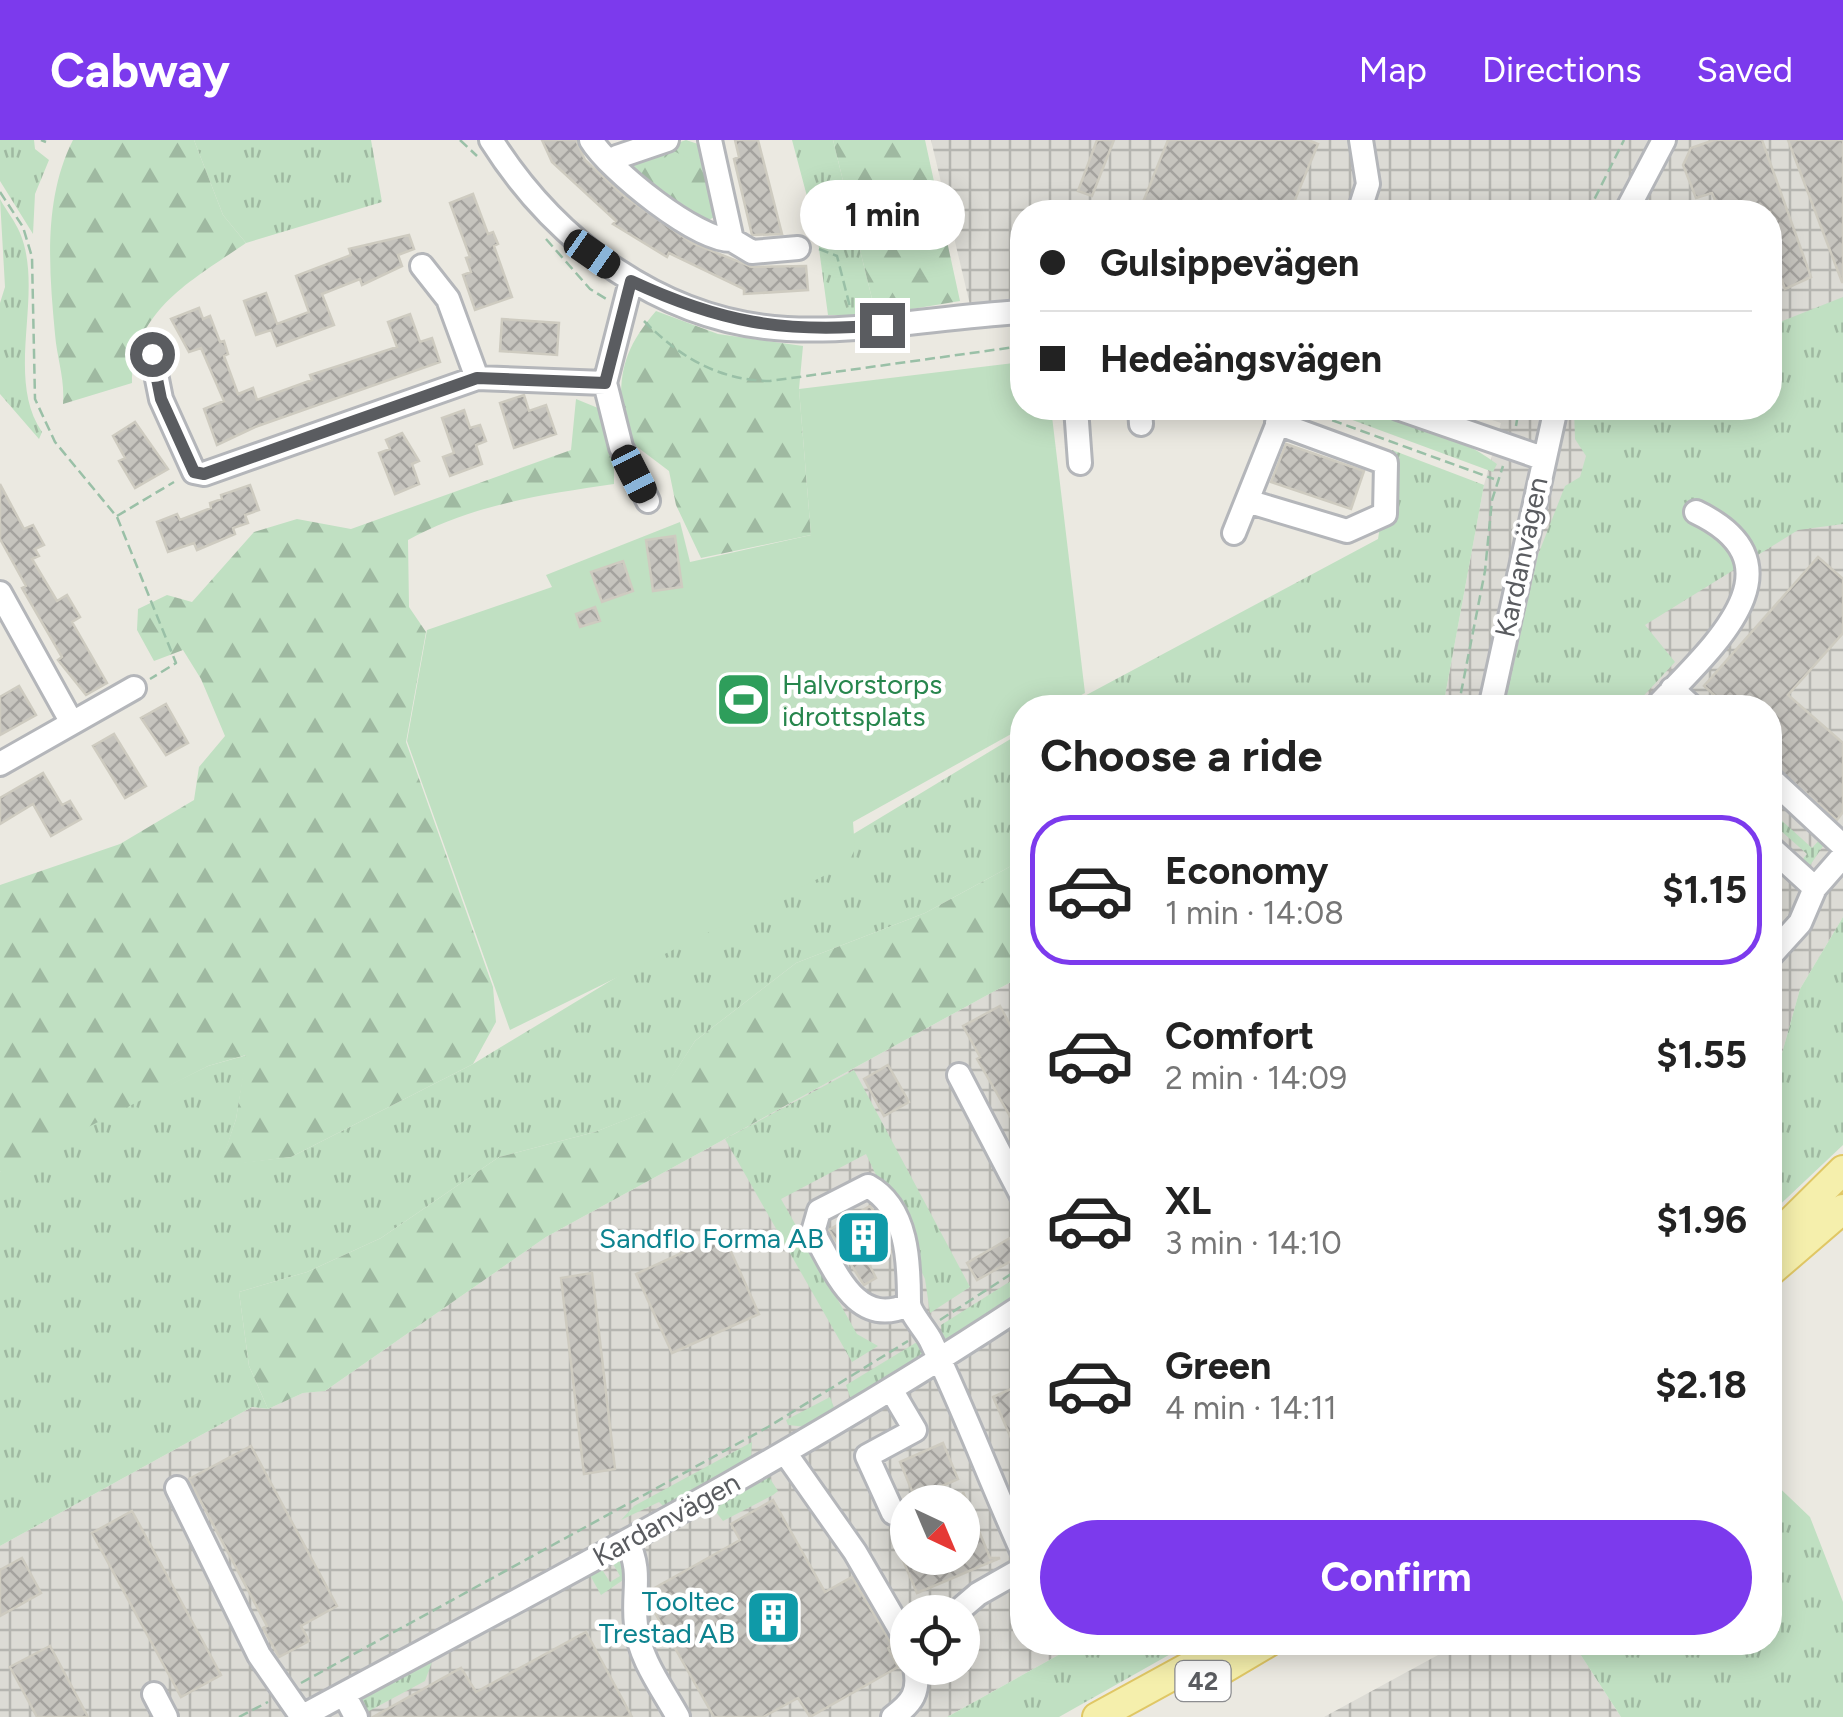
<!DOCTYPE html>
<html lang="en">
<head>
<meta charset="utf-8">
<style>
	body { margin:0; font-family:Figtree,sans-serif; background:#f2f2f2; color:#222; height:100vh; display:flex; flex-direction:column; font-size:38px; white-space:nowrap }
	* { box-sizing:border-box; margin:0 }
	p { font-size:32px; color:#767676 }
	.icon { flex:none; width:55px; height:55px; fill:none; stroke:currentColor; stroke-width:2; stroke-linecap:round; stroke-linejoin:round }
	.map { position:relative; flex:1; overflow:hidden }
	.panel { position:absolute; left:1010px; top:555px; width:772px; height:960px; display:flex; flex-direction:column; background:#fff; border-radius:40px; box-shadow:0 5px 25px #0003 }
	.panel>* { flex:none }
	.banner { position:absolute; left:1010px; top:60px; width:772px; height:220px; border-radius:40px; box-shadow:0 5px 25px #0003; display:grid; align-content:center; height:220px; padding:0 30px; background:#fff }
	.needle { width:65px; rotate:136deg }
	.fabs { position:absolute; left:890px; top:1345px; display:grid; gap:20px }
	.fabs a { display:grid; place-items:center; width:90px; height:90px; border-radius:50%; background:#fff; box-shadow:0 5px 25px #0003; font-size:50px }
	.end { position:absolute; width:45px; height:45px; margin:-22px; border:12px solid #5a5c60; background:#fff; box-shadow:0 0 0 5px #fff }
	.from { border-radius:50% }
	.bubble { position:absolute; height:70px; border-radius:35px; background:#fff; box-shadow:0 5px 25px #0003; font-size:32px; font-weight:700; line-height:70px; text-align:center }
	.car { position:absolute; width:30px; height:60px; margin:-30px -15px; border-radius:12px; box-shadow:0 0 8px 2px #0007; background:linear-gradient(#222 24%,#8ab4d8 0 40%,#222 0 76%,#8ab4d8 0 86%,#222 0) }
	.banner b { display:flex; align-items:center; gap:35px; height:95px; font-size:38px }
	.banner b+b { border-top:2px solid #e0e0e0 }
	.banner i { width:25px; height:25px; background:#222 }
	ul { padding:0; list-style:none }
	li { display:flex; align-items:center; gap:30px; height:150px; margin:0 20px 15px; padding:0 10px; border:5px solid transparent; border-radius:40px }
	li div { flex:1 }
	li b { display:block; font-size:38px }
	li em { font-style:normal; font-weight:700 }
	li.on { border-color:#7c3aed }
	li>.icon { width:90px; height:90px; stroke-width:1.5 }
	h2 { padding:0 30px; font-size:45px; line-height:120px }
	.primary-button { display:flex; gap:20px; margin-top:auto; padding:20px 30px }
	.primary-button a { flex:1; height:115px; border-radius:60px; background:#7c3aed; color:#fff; font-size:40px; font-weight:700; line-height:115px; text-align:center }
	header { display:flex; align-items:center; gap:60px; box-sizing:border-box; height:140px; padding:0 50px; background:#7c3aed; color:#fff }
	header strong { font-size:48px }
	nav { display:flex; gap:55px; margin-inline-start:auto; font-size:35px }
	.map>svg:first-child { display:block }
</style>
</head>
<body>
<header>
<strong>Cabway</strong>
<nav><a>Map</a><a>Directions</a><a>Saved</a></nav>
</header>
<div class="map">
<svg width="1843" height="1577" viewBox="0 0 1843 1577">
	<defs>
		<pattern id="industrial-grid" width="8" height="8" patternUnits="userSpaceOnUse" patternTransform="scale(2.5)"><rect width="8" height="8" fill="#dcdbd5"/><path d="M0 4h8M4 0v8" fill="none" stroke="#b5b5b0"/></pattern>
		<pattern id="grass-tufts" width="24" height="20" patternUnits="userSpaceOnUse" patternTransform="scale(2.5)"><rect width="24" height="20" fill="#c0e0c2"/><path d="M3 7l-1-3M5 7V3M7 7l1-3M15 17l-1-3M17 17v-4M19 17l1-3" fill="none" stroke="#9fb9a1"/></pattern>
		<pattern id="forest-firs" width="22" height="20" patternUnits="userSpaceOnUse" patternTransform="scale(2.5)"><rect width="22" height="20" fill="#c0e0c2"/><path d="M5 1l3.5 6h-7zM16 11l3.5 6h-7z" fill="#9fb9a1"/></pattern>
		<pattern id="building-cross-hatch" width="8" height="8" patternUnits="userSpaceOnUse" patternTransform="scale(2.5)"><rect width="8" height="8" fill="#c6c4be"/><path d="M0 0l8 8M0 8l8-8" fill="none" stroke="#a4a29e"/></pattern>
	</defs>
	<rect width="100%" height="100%" fill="#ebe9e1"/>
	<path fill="url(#industrial-grid)" fill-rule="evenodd" d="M931,0H1843V777L1800,849L1770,956V568L1443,567L1484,345L1501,283L1456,268H1770V72H1022V160L970,165Z
		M1022,836V1502L1080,1503L947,1577H0V1406L252,1267L268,1269L303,1253L325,1251L546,1097ZM908,1362H962V1418H908ZM908,1472H962V1528H908Z
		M1462,1502L1573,1503L1621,1577H1324Z"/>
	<path fill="url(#grass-tufts)" d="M0,0H34L35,9L49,20L35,54L33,94L0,41Z
		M194,0H371L382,62L246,103L223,75Z
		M792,0H833L876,175H828L817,94Z
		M0,59C6,70 15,81 20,93C45,153 4,236 42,292L39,299L0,254V163L5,147Z
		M1843,157V384L1798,390L1645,485L1675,522L1636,564L1504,568L1538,415L1565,346L1580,337L1586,316L1575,299L1574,268H1770V186Z
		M1320,268C1379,267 1450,289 1497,324L1493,332Z
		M1392,310L1484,345L1443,567L1062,568L1378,399Z
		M1022,592V720L925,773L796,823L695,901L651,970L595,992L499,1017L381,1098L307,1132L239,1152L249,1226L268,1269L252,1267L0,1406V1032L7,1025L208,926L247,915L236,979L221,1025L291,1017L473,924Z
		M1770,670L1812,708L1821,698L1825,703L1809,727L1798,725L1807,714L1770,681Z
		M1843,777V1005L1770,1074V956L1800,849Z
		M854,930L970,1147L930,1173L925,1139L866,1014L781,1059L857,1194L878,1206L852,1222L725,999Z
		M1022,1134V1150L948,1199L942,1198L941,1185Z
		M917,1202L923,1214L855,1258L850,1257L846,1245Z
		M830,1257L835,1270L806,1287L788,1285L786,1280Z
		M752,1302L751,1317L663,1366L659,1362L621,1380L634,1366Z
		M769,1337L778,1351L773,1355L723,1381L712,1367Z
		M1770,1339L1810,1377L1843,1462V1577H1621L1573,1503L1770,1502Z
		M620,1418L629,1436L601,1455L591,1437L576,1443L601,1428L610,1442L620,1436L612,1422Z
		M1080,1503H1190L1059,1577H947Z
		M432,1522L425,1541L369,1571L354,1563Z"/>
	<path fill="url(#forest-firs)" d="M73,0H194L223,75L246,103C191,141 133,170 132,243L63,264C65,238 57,219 55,194C49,130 43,59 73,0Z
		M686,0L707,7L723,73L702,83L635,37L624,21Z
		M833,0H925L960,161L876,175Z
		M656,171L718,194L803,206L799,249L811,395L701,418L676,365L669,331L624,297C618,242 618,215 656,171Z
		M576,259L598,268L614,317V344C540,355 474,364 408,400L409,467L426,492L406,602L493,847L496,882L473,924L291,1017L220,1026L236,979L246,915L208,926L0,1032V745L120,704L194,660L199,627L225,596L201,539L183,510L154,521L137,490L138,469L167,455L192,462L254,392L297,379L351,389L571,310Z
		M1022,720V836L546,1097L325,1251L303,1253L268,1269L249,1226L239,1152L307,1132L381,1098L499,1017L595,992L650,970L695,901L796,823L925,773Z"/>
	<path fill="#c0e0c2" d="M672,10L693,21L667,45L652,33Z
		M1022,222V268H1051L1085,553L1059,567L1022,568V588L853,682L855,709L848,724L510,890L407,601L427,490L552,447L546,435L680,382L690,422L811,395L799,249Z"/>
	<path fill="url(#building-cross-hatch)" stroke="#cecbc0" stroke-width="2.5" d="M542,0H576L585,20L624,56L692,103L752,127L806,126L808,150L744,154V149L669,113L667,117L613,84L616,81L552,22Z
		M735,0H758L782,94L752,95L734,19L739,17Z
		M1097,0H1114L1092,56L1078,51Z
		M1168,0H1308L1318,4L1290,72H1139Z
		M1714,0H1762L1811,137L1785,149L1778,129L1770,132V72H1720L1712,53L1696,58L1683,25L1691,8Z
		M1788,0H1843V142H1842Z
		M473,54L488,94L493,92L498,104L494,106L512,157L475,170L463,135L471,132L466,118L470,117L450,63Z
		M409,95L414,109L398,115L402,126L362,145L360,139L322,154L334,185L277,206L271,190L256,195L244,161L266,153L277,184L309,172L296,136L351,115L349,109Z
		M199,168L203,179L210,176L220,202L224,201L228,214L224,216L238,254L253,248L257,260L312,240L310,235L397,207L388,182L410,174L420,202L432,198L440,222L255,287L217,305L204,269L224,261L201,208L189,212L171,179Z
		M502,179L559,183L557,215L500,211Z
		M524,255L529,271L546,265L556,294L514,308L500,263Z
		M464,270L470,288L480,285L486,301L476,305L482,324L450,336L443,317L454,313L442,278Z
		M135,282L168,329L135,348L119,321L125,318L113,296Z
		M402,293L419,321L412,324L419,344L395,354L379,313L390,309L386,300Z
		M1286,304L1364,331L1351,369L1271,342Z
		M0,344L24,389L33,385L44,405L35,409L39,416L32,419L57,461L67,455L80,477L72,482L107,543L86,555L58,520L62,517L22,448L26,446L0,399Z
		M250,345L259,370L245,375L248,383L233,388L235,394L197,410L194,403L168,412L157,382L177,374L180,380L211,368L210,363L222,359L221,355Z
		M675,396L682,447L653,451L646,400Z
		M1818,417L1843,439V493L1788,555L1843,603V672L1837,680L1770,622V568H1729L1704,546Z
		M623,421L633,451L602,462L591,432Z
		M595,467L600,481L580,487L576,474Z
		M19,546L36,575L0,595V557Z
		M166,564L188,603L166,615L141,578Z
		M114,594L146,646L125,658L93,606Z
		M43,633L62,665L70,661L81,679L51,696L33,664L0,684V658Z
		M1000,866L1022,907V997L977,919L980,917L963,886Z
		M888,925L909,962L884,976L864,939Z
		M870,1066L885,1088L891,1112L869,1124L876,1138L864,1145L829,1090Z
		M1022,1091V1115L977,1140L967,1123Z
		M723,1094L759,1174L672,1213L636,1134Z
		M592,1133L615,1329L584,1334L561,1138Z
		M1022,1244V1323L993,1257Z
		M943,1303L958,1339L915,1358L900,1322Z
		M251,1306L337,1466L301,1486L309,1501L279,1517L263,1488L267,1486L189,1339Z
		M963,1352L990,1418H1000L917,1453L902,1418H962Z
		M773,1360L825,1452L852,1437L892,1505L888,1508L898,1527L810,1577L798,1558L763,1577H714L650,1464L651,1450L740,1400L731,1384Z
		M132,1371L221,1535L181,1557L92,1393Z
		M22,1418L41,1453L0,1476V1430Z
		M586,1492L632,1577H373L461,1528L476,1552Z
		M50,1506L88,1577H37L10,1527Z"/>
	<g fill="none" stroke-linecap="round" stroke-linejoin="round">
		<defs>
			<path id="minor" d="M491,0C556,103 663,182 787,189C866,193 944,176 1022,172
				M591,0C609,30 697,101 732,100L710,0
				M612,24L617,17L667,0
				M1359,72L1368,44L1361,0
				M1626,72L1664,0
				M732,100L752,112L798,108
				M422,126L448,159L477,238
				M631,141L605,243L621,307L648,361
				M152,214L161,259L194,332L204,334L477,238L605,243
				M1076,268L1080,323
				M1140,268L1141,284
				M1398,268L1542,318
				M1247,361L1347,391L1385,374L1386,323L1277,283
				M1234,393L1284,268
				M0,453L72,583
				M1672,549L1693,568
				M1490,568L1556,268
				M1655,568C1709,510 1809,426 1696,372
				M0,624L134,548
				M1770,638L1843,706
				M1770,707L1815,748L1843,716
				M1770,816L1800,783L1815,748
				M959,935L1022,1056
				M908,1165C855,1189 835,1129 813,1092L819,1071L868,1046C908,1068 909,1123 909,1162C909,1173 926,1190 931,1201C964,1270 991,1342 1022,1411
				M892,1251L915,1290L867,1316L893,1373
				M786,1314L855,1412L908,1503
				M177,1348L259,1515L302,1577
				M627,1401C643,1433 632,1451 636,1485C639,1518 662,1548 678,1577
				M957,1472L978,1454L1022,1429
				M154,1554L166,1577
				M344,1554L356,1577
				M301,1577C545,1445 791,1319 1022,1166
				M893,1577C912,1563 920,1552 915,1528"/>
			<path id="major" d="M1770,1102L1843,1030
				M1770,1132L1843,1069
				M1220,1531L1269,1502
				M1097,1577L1234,1502"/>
		</defs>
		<use href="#minor" stroke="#b4b6ba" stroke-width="28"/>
		<use href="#major" stroke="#e0c765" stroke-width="32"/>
		<path stroke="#9ac0a7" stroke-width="2.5" stroke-dasharray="10 5" stroke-linecap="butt" d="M41,0L46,2
			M460,0L477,16
			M0,52L23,87L32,117L35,259L55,302L117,377L176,523L150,539
			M1588,72L1624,0
			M546,99L590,149L608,160
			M819,109L837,116L850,167
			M644,181C681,218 718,240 770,241L1022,206
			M1304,270L1494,339
			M1516,286L1519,268
			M117,376L174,342
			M1458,568L1485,431L1492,360L1503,326
			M940,1180L1022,1127
			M301,1543L768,1287L908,1201
			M239,1577L268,1562"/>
		<use href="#minor" stroke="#fff" stroke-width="22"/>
		<use href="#major" stroke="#f5efac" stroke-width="28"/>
	</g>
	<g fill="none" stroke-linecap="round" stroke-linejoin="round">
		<path stroke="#5a5c60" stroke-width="12" d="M152,214L161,259L194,332L204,334L477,238L605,243L631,141C719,182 784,194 882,185"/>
	</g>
	<defs>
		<symbol id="stadium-square" viewBox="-11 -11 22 22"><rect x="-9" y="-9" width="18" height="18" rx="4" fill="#2e9e5b" stroke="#fff"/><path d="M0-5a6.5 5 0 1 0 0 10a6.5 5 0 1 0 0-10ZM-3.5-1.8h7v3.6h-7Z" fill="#fff"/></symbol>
		<symbol id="building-square" viewBox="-11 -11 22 22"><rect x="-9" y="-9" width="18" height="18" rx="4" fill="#0f9aa8" stroke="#fff"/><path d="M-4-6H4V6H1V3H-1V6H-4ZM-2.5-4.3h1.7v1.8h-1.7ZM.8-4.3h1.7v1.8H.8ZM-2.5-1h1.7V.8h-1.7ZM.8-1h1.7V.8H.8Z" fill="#fff"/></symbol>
	</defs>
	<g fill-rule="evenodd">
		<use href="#stadium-square" x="712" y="528" width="63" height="63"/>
		<use href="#building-square" x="832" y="1066" width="63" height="63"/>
		<use href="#building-square" x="742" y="1446" width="63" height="63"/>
	</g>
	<g text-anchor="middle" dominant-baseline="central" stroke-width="9" stroke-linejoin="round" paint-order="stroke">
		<rect fill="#fff" stroke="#8c8d90" stroke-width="2.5" x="1175.5" y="1521" width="55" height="40" rx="8"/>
		<g font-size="25" font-weight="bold" fill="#5a5c60">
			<text x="1203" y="1541">42</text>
		</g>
		<g font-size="28" fill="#5a5c60" stroke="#fff">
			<text transform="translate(1521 417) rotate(-78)">Kardanvägen</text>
			<text transform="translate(666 1379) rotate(-29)">Kardanvägen</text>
		</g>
		<g font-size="28" fill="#27864d" stroke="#fff" text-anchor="start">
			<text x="782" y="544">Halvorstorps<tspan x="782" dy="32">idrottsplats</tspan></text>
		</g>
		<g font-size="28" fill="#0d838f" stroke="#fff" text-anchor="end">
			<text x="824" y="1098">Sandflo Forma AB</text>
			<text x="735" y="1461">Tooltec<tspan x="735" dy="32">Trestad AB</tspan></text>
		</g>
	</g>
</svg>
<div class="fabs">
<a><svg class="needle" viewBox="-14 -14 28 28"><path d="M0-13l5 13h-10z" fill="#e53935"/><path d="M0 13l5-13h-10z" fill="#767676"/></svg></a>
<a><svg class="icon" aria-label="locate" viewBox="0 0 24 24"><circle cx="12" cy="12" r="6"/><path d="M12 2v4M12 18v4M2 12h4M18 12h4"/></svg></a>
</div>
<i class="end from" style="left:152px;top:214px"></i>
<i class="end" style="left:882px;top:185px"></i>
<div class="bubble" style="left:800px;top:40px;width:165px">1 min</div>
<i class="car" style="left:592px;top:114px;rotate:125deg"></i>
<i class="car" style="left:634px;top:334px;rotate:153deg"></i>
<div class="banner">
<b><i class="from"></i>Gulsippevägen</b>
<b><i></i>Hedeängsvägen</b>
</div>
<section class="panel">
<h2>Choose a ride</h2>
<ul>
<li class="on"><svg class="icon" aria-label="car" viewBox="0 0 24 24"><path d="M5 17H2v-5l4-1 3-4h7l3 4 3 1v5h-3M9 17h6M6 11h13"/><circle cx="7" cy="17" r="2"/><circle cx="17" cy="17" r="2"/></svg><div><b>Economy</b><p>1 min · 14:08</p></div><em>$1.15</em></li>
<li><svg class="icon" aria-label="car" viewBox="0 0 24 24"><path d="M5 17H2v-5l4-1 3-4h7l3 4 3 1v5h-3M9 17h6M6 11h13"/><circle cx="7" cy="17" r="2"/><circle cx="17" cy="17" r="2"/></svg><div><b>Comfort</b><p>2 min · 14:09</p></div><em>$1.55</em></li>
<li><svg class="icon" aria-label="car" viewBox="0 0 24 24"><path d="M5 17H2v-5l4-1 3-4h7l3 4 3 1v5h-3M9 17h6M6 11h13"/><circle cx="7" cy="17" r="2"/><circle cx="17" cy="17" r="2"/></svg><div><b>XL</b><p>3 min · 14:10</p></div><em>$1.96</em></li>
<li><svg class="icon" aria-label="car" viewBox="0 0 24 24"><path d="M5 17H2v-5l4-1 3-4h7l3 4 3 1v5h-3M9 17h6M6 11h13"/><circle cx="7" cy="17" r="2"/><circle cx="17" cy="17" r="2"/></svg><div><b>Green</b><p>4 min · 14:11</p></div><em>$2.18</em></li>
</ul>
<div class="primary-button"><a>Confirm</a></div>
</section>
</div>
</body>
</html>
